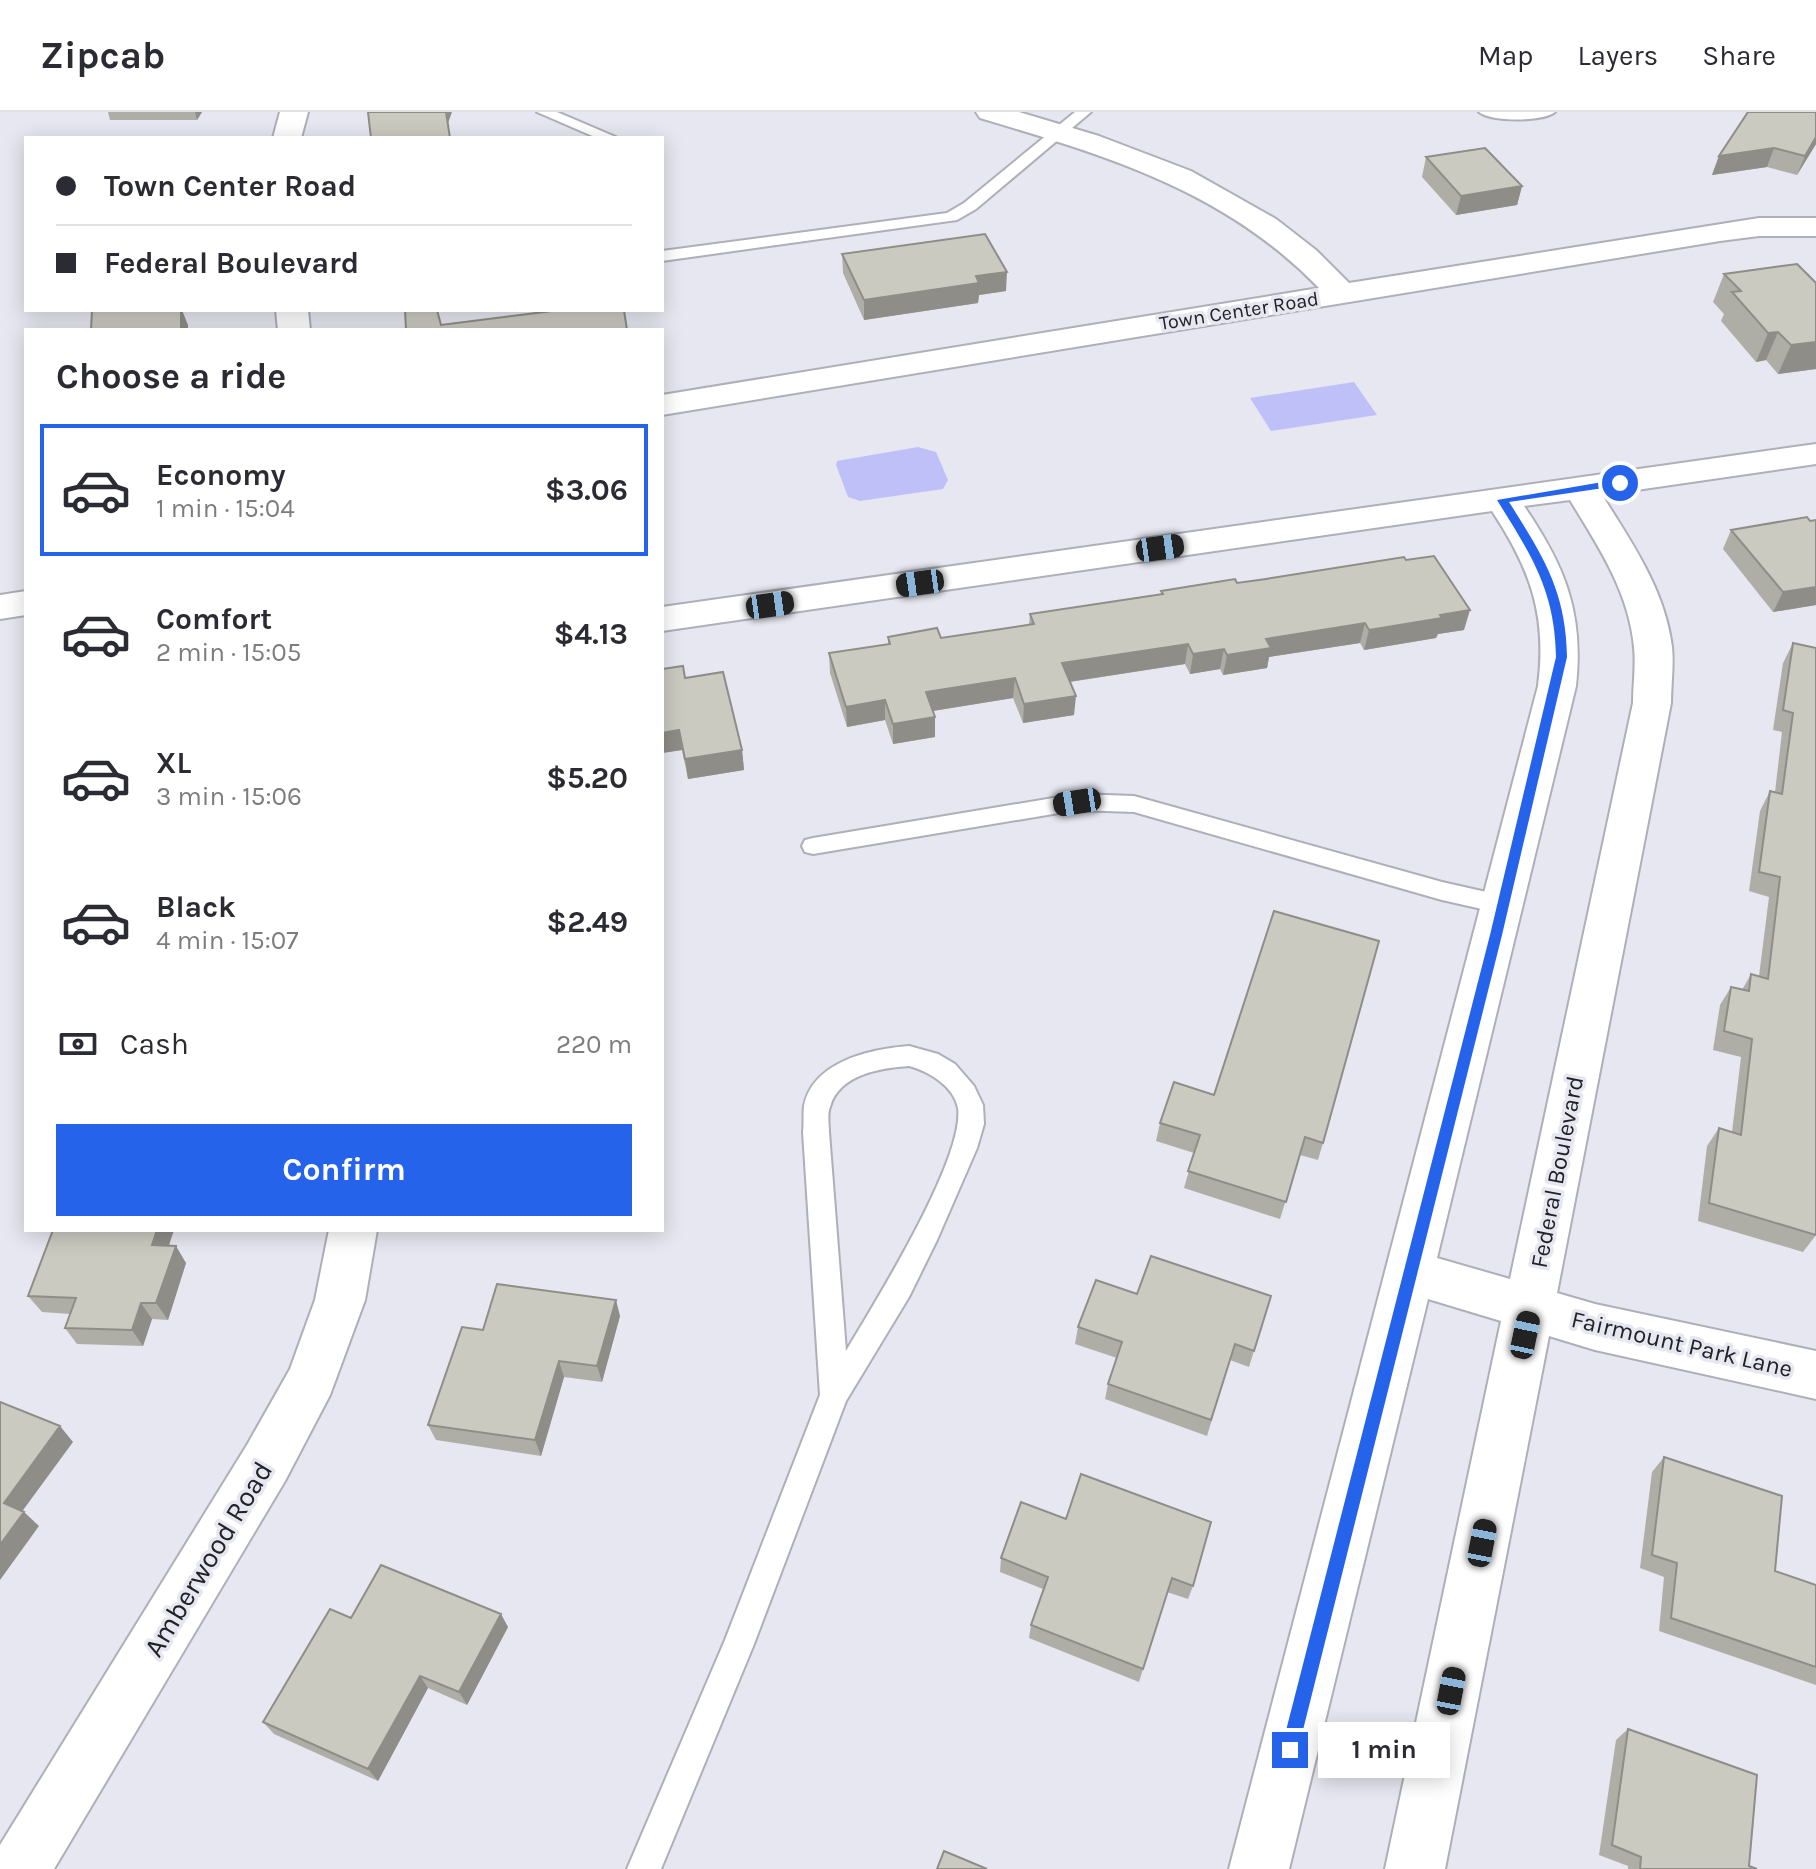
<!DOCTYPE html>
<html lang="en">
<head>
<meta charset="utf-8">
<style>
	body { margin:0; font-family:Karla,sans-serif; background:#f7f7f7; color:#2b2b33; height:100vh; display:flex; flex-direction:column; font-size:30px; white-space:nowrap }
	* { box-sizing:border-box; margin:0 }
	p { font-size:26px; color:#7c7c81 }
	.icon { flex:none; width:44px; height:44px; fill:none; stroke:currentColor; stroke-width:2; stroke-linecap:round; stroke-linejoin:round }
	.map { position:relative; flex:1; overflow:hidden }
	.drawer { position:absolute; left:24px; top:216px; width:640px; height:904px; display:flex; flex-direction:column; background:#fff; border-radius:0px; box-shadow:0 4px 20px #0003 }
	.drawer>* { flex:none }
	.top-card { position:absolute; left:24px; top:24px; width:640px; height:176px; border-radius:0px; box-shadow:0 4px 20px #0003; display:grid; align-content:center; height:176px; padding:0 32px; background:#fff }
	.end { position:absolute; width:36px; height:36px; margin:-18px; border:10px solid #2563eb; background:#fff; box-shadow:0 0 0 4px #fff }
	.from { border-radius:50% }
	.bubble { position:absolute; height:56px; border-radius:0px; background:#fff; box-shadow:0 4px 20px #0003; font-size:26px; font-weight:700; line-height:56px; text-align:center }
	.car { position:absolute; width:24px; height:48px; margin:-24px -12px; border-radius:10px; box-shadow:0 0 6px 2px #0007; background:linear-gradient(#222 24%,#8ab4d8 0 40%,#222 0 76%,#8ab4d8 0 86%,#222 0) }
	.top-card b { display:flex; align-items:center; gap:28px; height:76px; font-size:30px }
	.top-card b+b { border-top:2px solid #e1e1e2 }
	.top-card i { width:20px; height:20px; background:#2b2b33 }
	ul { padding:0; list-style:none }
	li { display:flex; align-items:center; gap:24px; height:132px; margin:0 16px 12px; padding:0 16px; border:4px solid transparent; border-radius:0px }
	li div { flex:1 }
	li b { display:block; font-size:30px }
	li em { font-style:normal; font-weight:700 }
	li.current { border-color:#2563eb }
	li>.icon { width:72px; height:72px; stroke-width:1.5 }
	h2 { padding:0 32px; font-size:36px; line-height:96px }
	.pay { display:flex; align-items:center; gap:20px; height:88px; padding:0 32px; font-size:30px }
	.pay p { margin-inline-start:auto }
	.cta { display:flex; gap:16px; margin-top:auto; padding:16px 32px }
	.cta a { flex:1; height:92px; border-radius:0px; background:#2563eb; color:#fff; font-size:32px; font-weight:700; line-height:92px; text-align:center }
	header { display:flex; align-items:center; gap:48px; box-sizing:border-box; height:112px; padding:0 40px; background:#fff; border-bottom:2px solid #e1e1e2 }
	header strong { font-size:38px }
	nav { display:flex; gap:44px; margin-inline-start:auto; font-size:28px }
	.map>svg:first-child { display:block }
</style>
</head>
<body>
<header>
<strong>Zipcab</strong>
<nav><a>Map</a><a>Layers</a><a>Share</a></nav>
</header>
<div class="map">
<svg width="1816" height="1757" viewBox="0 0 1816 1757">
	<rect width="100%" height="100%" fill="#e6e7f0"/>
	<path fill="#bfc0f8" d="M1354,270L1377,303L1271,319L1250,286Z
		M918,335L936,340L948,368L943,377L860,389L848,385L836,353L837,349Z"/>
	<g fill="none" stroke-linecap="round" stroke-linejoin="round">
		<defs>
			<path id="lane" d="M537,0H557L618,26H597Z
				M1075,0H1091L976,97L957,108L662,149V139L947,101L964,91Z
				M1479,0H1555C1543,10 1491,10 1479,0Z
				M1077,682L1134,684L1442,770L1504,784L1512,787L1516,793L1512,799L1504,802L1442,788L1134,700L1077,698L813,742L805,740L802,734L805,728L813,726Z
				M909,934L938,942L955,952L974,974L983,993L984,1012L977,1036L937,1128L909,1185L846,1289L754,1532L661,1757H627L725,1528L820,1283L803,1020C804,1012 803,1002 804,994C813,949 871,937 909,934ZM909,954C928,959 954,974 958,996C965,1046 874,1192 846,1239L829,1020C829,1012 827,1002 830,995C839,962 881,956 909,954Z"/>
			<path id="street" d="M280,0H308L301,26H273Z
				M976,0H1019L1099,24L1191,59L1276,107L1316,138L1349,171L1759,106H1816V124H1759L1720,129L662,303V283L1319,176C1224,78 1107,44 980,6Z
				M276,198H308L310,218H278Z
				M1816,332V352L1602,383C1632,431 1665,478 1672,535C1674,553 1671,572 1671,591L1557,1181L1595,1192L1816,1239V1287L1595,1238L1549,1224L1445,1757H1385L1501,1209L1428,1187L1289,1757H1229L1538,574C1547,504 1531,458 1492,399L662,519V495ZM1570,388C1598,434 1629,480 1634,535C1636,554 1633,572 1633,591L1510,1167L1437,1146L1576,574C1584,501 1565,454 1524,394Z
				M26,479V503L0,507V483Z
				M329,1118H377L365,1188L330,1283L285,1369L54,1757H0V1733L247,1333L290,1257L315,1188Z"/>
		</defs>
		<use href="#lane" stroke="#aeafb8" stroke-width="4"/>
		<use href="#street" stroke="#aeafb8" stroke-width="4"/>
		<use href="#lane" fill="#fff" fill-rule="evenodd"/>
		<use href="#street" fill="#fff" fill-rule="evenodd"/>
	</g>
	<path fill="#afaea6" d="M108,0H202L197,8H110Z
		M1816,0V32L1797,63L1767,55L1712,63L1719,44Z
		M1426,45L1522,74L1517,93L1456,103L1422,65Z
		M842,142L1006,179L979,183L978,191L864,208L843,161Z
		M1724,162L1816,171V257L1778,262L1766,248L1756,250L1721,209L1724,202L1713,190Z
		M1731,418L1816,493L1773,500L1723,437Z
		M1237,471L1464,518L1438,522L1436,526L1364,538L1360,531L1269,545L1267,556L1223,563L1220,557L1190,562L1185,552L1070,570L1074,603L1023,611L1013,586L933,599L935,605V625L893,632L885,608L847,615L830,561L829,541L888,532V525L941,526L1029,513L1030,502L1161,483V479Z
		M1793,531L1816,1123L1803,1140L1698,1109L1707,1034L1719,1016L1732,1020L1741,945L1713,938L1720,893L1731,875L1742,878L1751,862L1759,864L1769,785L1749,779L1760,699L1770,679L1775,680L1782,620L1773,618L1783,551Z
		M685,566L742,638L744,658L688,667L682,638L662,641Z
		M1174,970L1323,1031L1318,1048L1300,1043L1280,1107L1184,1076L1194,1041L1156,1029L1160,1011Z
		M53,1118H174L169,1133L186,1151L168,1208L152,1207L143,1234L77,1232L65,1216L70,1202L42,1200L28,1184Z
		M1137,1182L1271,1184L1249,1255L1230,1248L1207,1324L1105,1287L1108,1272L1117,1246L1075,1232L1078,1215Z
		M620,1204L602,1270L564,1265L541,1344L436,1328L428,1313L483,1218Z
		M1664,1345L1775,1459L1816,1473V1573L1659,1519L1664,1465L1640,1456L1652,1360Z
		M1021,1390L1193,1474L1188,1487L1167,1480L1139,1570L1029,1526L1031,1513L1043,1477L1000,1460L1001,1446Z
		M351,1506L508,1515L467,1593L428,1576L378,1669L274,1622L263,1610Z
		M1628,1617L1749,1754L1757,1757H1628V1754L1599,1743L1616,1628Z"/>
	<path fill="#8e8d87" d="M195,0H202L197,8Z
		M446,0H452L448,11Z
		M1816,25V32L1797,63L1805,44Z
		M1774,36L1767,55L1712,63L1719,44Z
		M1522,74L1517,93L1456,103L1461,84Z
		M1007,160L1006,179L979,183L978,191L864,208V188L976,164Z
		M181,198H182L188,213V218H181Z
		M1778,220L1766,248L1756,250L1768,221Z
		M1816,230V257L1778,262L1791,233Z
		M1816,475V493L1773,500L1783,480Z
		M1470,498L1464,518L1438,522L1436,526L1364,538L1369,518L1440,503Z
		M1365,511L1360,531L1269,545L1267,556L1223,563L1227,543L1266,527Z
		M1188,532L1185,552L1061,571L1062,551Z
		M1224,537L1220,557L1190,562L1193,542Z
		M1015,566L1013,586L926,600V580Z
		M1076,584L1074,603L1023,611L1024,592Z
		M885,588V608L847,615L846,595Z
		M935,605V625L893,632V612Z
		M679,618L682,638L662,641V621Z
		M742,638L744,658L688,667L685,647Z
		M157,1118H174L163,1150L152,1133Z
		M176,1134L186,1151L168,1208L156,1191Z
		M616,1188L620,1204L602,1270L597,1254Z
		M141,1191L152,1207L143,1234L132,1218Z
		M559,1249L564,1265L541,1344L535,1328Z
		M60,1314L73,1330L18,1405L4,1391Z
		M24,1400L39,1414L0,1468V1433Z
		M501,1502L508,1515L467,1593L459,1580Z
		M420,1564L428,1576L378,1669L368,1657Z"/>
	<path fill="#cbcac1" stroke="#8e8d87" stroke-width="2" d="M368,0H446L450,26H371Z
		M1748,0H1816V25L1805,44L1774,36L1719,44Z
		M1485,36L1522,74L1461,84L1426,45Z
		M985,122L1007,160L976,164L979,171L864,188L842,142Z
		M1797,152L1816,171V230L1791,233L1778,220L1768,221L1732,180L1741,179L1724,162Z
		M92,198H181V218H91Z
		M405,198H437L441,213L560,198H624L627,218H406Z
		M1807,405L1810,409L1816,408V475L1783,480L1731,418Z
		M1434,444L1470,498L1440,503L1442,506L1369,518L1365,511L1266,527L1271,536L1227,543L1224,537L1193,542L1188,532L1062,551L1076,584L1024,592L1015,566L926,580L935,605L893,612L885,588L846,595L829,541L890,532L888,525L937,516L941,526L1034,512L1030,502L1163,482L1161,479L1235,467L1237,471L1266,467L1404,445L1406,448Z
		M1793,531L1816,536V1123L1709,1091L1719,1016L1741,1023L1752,927L1724,919L1731,875L1749,879L1751,862L1768,867L1780,765L1759,760L1770,679L1782,682L1793,601L1783,598Z
		M683,554L685,566L723,560L742,638L685,647L679,618L662,621V557Z
		M1274,799L1379,829L1323,1031L1305,1025L1286,1090L1188,1059L1200,1023L1160,1011L1174,970L1214,983Z
		M53,1118H157L152,1133L176,1134L156,1191H141L132,1218L65,1216L76,1186L28,1184Z
		M1151,1144L1271,1184L1254,1239L1235,1232L1211,1308L1108,1272L1122,1230L1078,1215L1096,1168L1137,1182Z
		M497,1172L616,1188L597,1254L559,1249L535,1328L428,1313L462,1215L483,1218Z
		M0,1290L60,1314L4,1391L24,1400L0,1433Z
		M1664,1345L1782,1384L1775,1459L1816,1473V1555L1671,1506L1677,1451L1652,1443Z
		M1081,1362L1211,1410L1193,1474L1172,1466L1143,1557L1031,1513L1048,1465L1001,1446L1021,1390L1066,1407Z
		M381,1453L501,1502L459,1580L420,1564L368,1657L263,1610L330,1497L351,1506Z
		M1628,1617L1757,1663L1749,1754L1757,1757H1640L1641,1745L1612,1733Z
		M944,1739L987,1757H937Z"/>
	<path fill="#2563eb" d="M1620,367L1625,371L1624,373L1509,390C1543,444 1566,479 1567,545L1502,823L1298,1638L1296,1644L1290,1646L1283,1644L1281,1638L1490,823L1556,545C1555,478 1531,443 1497,388Z"/>
	<g text-anchor="middle" dominant-baseline="central" stroke-width="7" stroke-linejoin="round" paint-order="stroke">
		<g font-size="20" fill="#222226" stroke="#e6e7f0">
			<text transform="translate(1239 199) rotate(-9)">Town Center Road</text>
		</g>
		<g font-size="24" fill="#222226" stroke="#e6e7f0">
			<text transform="translate(1557 1060) rotate(-79)">Federal Boulevard</text>
			<text transform="translate(1682 1232) rotate(13)">Fairmount Park Lane</text>
		</g>
		<g font-size="28" fill="#222226" stroke="#e6e7f0">
			<text transform="translate(208 1447) rotate(-59)">Amberwood Road</text>
		</g>
	</g>
</svg>
<i class="end from" style="left:1620px;top:371px"></i>
<i class="end" style="left:1290px;top:1638px"></i>
<div class="bubble" style="left:1318px;top:1610px;width:132px">1 min</div>
<i class="car" style="left:1160px;top:436px;rotate:82deg"></i>
<i class="car" style="left:920px;top:471px;rotate:262deg"></i>
<i class="car" style="left:770px;top:493px;rotate:82deg"></i>
<i class="car" style="left:1077px;top:690px;rotate:261deg"></i>
<i class="car" style="left:1525px;top:1223px;rotate:12deg"></i>
<i class="car" style="left:1482px;top:1431px;rotate:11deg"></i>
<i class="car" style="left:1451px;top:1579px;rotate:11deg"></i>
<div class="top-card">
<b><i class="from"></i>Town Center Road</b>
<b><i></i>Federal Boulevard</b>
</div>
<section class="drawer">
<h2>Choose a ride</h2>
<ul>
<li class="current"><svg class="icon" aria-label="car" viewBox="0 0 24 24"><path d="M5 17H2v-5l4-1 3-4h7l3 4 3 1v5h-3M9 17h6M6 11h13"/><circle cx="7" cy="17" r="2"/><circle cx="17" cy="17" r="2"/></svg><div><b>Economy</b><p>1 min · 15:04</p></div><em>$3.06</em></li>
<li><svg class="icon" aria-label="car" viewBox="0 0 24 24"><path d="M5 17H2v-5l4-1 3-4h7l3 4 3 1v5h-3M9 17h6M6 11h13"/><circle cx="7" cy="17" r="2"/><circle cx="17" cy="17" r="2"/></svg><div><b>Comfort</b><p>2 min · 15:05</p></div><em>$4.13</em></li>
<li><svg class="icon" aria-label="car" viewBox="0 0 24 24"><path d="M5 17H2v-5l4-1 3-4h7l3 4 3 1v5h-3M9 17h6M6 11h13"/><circle cx="7" cy="17" r="2"/><circle cx="17" cy="17" r="2"/></svg><div><b>XL</b><p>3 min · 15:06</p></div><em>$5.20</em></li>
<li><svg class="icon" aria-label="car" viewBox="0 0 24 24"><path d="M5 17H2v-5l4-1 3-4h7l3 4 3 1v5h-3M9 17h6M6 11h13"/><circle cx="7" cy="17" r="2"/><circle cx="17" cy="17" r="2"/></svg><div><b>Black</b><p>4 min · 15:07</p></div><em>$2.49</em></li>
</ul>
<div class="pay"><svg class="icon" aria-label="cash" viewBox="0 0 24 24"><path d="M3 7h18v10H3z"/><circle cx="12" cy="12" r="2"/></svg>Cash<p>220 m</p></div>
<div class="cta"><a>Confirm</a></div>
</section>
</div>
</body>
</html>
